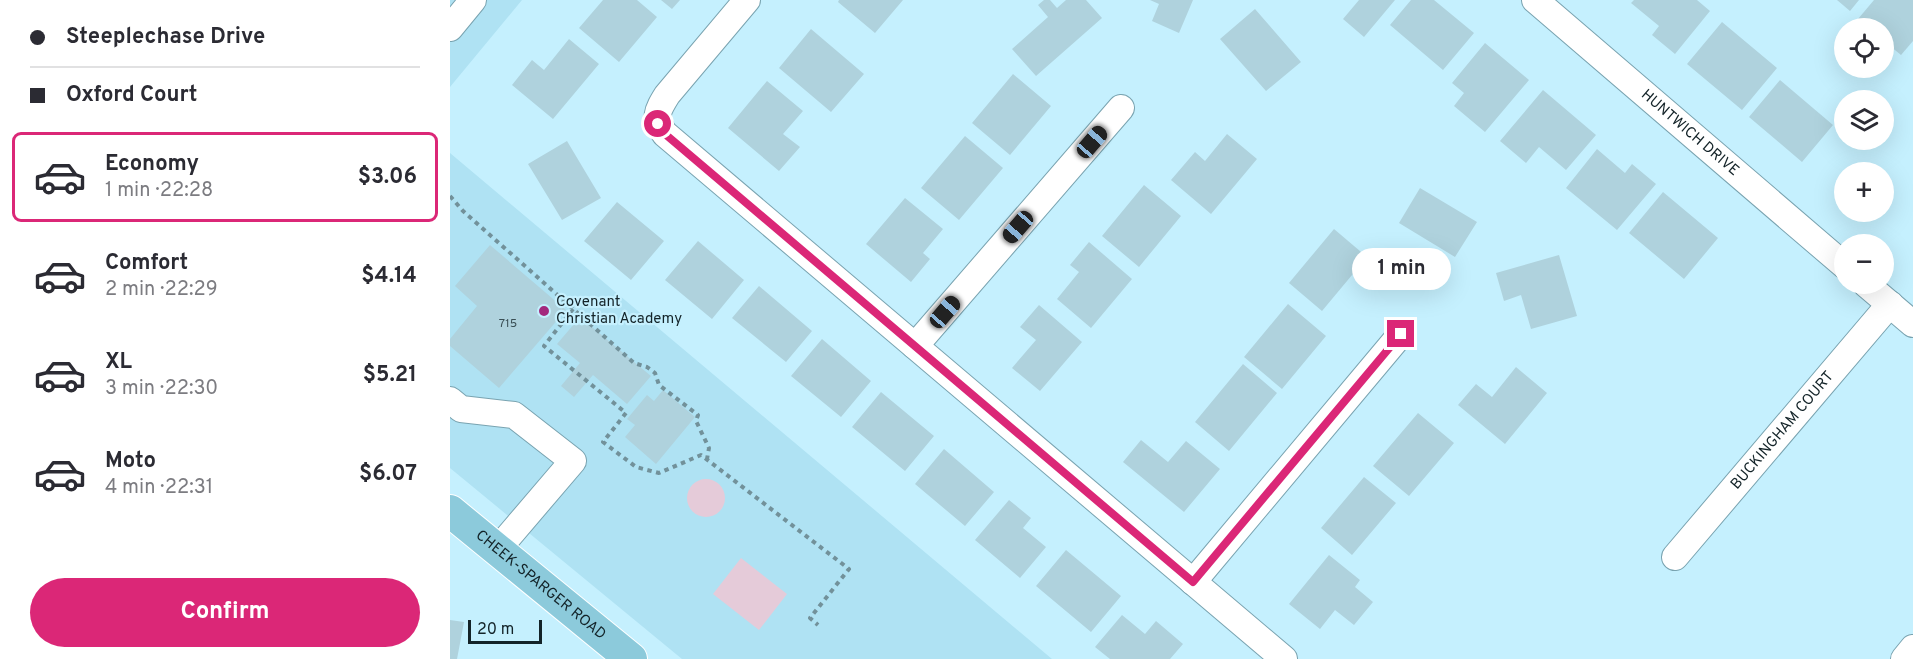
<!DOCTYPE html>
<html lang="en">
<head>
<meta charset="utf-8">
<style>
	body { margin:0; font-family:Overpass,sans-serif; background:#f7f7f7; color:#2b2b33; height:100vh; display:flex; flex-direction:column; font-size:22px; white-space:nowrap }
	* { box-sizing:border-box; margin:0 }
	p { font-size:20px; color:#7c7c81 }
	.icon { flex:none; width:33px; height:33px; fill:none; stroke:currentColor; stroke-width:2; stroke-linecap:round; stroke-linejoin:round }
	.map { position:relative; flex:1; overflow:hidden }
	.drawer { display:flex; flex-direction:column; background:#fff; width:450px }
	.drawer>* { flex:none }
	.guide { display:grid; align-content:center; height:132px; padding:0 30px; background:#fff }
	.buttons { position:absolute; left:1384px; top:18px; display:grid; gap:12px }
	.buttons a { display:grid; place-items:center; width:60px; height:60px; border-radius:50%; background:#fff; box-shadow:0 6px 24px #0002; font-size:30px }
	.scale { position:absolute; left:18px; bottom:15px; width:74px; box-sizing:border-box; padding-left:6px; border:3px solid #132328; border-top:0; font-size:16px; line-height:21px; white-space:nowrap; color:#132328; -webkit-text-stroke:4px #c5f0fe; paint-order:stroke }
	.end { position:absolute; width:27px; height:27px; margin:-14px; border:8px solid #db2777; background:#fff; box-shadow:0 0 0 3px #fff }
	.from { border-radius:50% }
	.bubble { position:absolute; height:42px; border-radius:21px; background:#fff; box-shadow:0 6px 24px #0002; font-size:20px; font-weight:700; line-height:42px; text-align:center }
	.car { position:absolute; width:18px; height:36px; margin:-18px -9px; border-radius:8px; box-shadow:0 0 4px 2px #0007; background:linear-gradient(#222 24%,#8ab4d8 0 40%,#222 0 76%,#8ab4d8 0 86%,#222 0) }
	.guide b { display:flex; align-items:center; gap:21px; height:57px; font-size:22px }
	.guide b+b { border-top:2px solid #e1e1e2 }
	.guide i { width:15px; height:15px; background:#2b2b33 }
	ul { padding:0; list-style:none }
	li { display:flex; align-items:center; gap:18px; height:90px; margin:0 12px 9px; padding:0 18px; border:3px solid transparent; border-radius:9px }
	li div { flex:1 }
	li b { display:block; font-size:22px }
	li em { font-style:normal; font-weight:700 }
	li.current { border-color:#db2777 }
	li>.icon { width:54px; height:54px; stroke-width:1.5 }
	.primary-button { display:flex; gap:12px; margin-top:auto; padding:12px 30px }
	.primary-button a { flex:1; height:69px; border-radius:36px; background:#db2777; color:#fff; font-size:24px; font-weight:700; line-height:69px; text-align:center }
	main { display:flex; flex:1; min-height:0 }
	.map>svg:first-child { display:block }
</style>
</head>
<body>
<main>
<section class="drawer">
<div class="guide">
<b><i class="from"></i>Steeplechase Drive</b>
<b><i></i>Oxford Court</b>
</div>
<ul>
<li class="current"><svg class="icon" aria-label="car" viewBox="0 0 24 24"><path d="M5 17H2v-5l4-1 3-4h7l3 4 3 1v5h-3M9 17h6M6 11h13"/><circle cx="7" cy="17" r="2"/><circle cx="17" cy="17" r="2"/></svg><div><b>Economy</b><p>1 min · 22:28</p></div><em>$3.06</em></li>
<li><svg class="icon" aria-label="car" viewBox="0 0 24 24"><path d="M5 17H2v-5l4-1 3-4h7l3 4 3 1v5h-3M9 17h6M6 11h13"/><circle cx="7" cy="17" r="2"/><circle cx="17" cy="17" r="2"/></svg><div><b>Comfort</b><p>2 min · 22:29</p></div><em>$4.14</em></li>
<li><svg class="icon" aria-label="car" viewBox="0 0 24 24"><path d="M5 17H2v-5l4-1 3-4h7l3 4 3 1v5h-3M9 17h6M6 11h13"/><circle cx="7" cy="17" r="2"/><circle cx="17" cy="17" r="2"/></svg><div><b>XL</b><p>3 min · 22:30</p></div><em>$5.21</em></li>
<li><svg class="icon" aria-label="car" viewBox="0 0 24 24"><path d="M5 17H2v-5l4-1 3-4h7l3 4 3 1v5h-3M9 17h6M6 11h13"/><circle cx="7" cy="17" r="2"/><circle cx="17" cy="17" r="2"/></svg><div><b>Moto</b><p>4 min · 22:31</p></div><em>$6.07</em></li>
</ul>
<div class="primary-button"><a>Confirm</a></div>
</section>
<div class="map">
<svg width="1463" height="659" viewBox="0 0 1463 659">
	<rect width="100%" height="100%" fill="#c5f0fe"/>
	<path fill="#afe2f3" d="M0,0H72L0,87Z
		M0,153L602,659H232L0,468Z"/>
	<path fill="#e5cbd9" d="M237 498a19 19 0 1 1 38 0a19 19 0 1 1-38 0Z
		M291,558L337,594L309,630L263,594Z"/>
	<path fill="#afd2dd" d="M153,0H187L207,17L169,62L129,28Z
		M211,0H230L222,9Z
		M389,0H453L425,33L388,2Z
		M594,0H600L607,8L616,0H636L652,18L586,76L562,49L598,17L588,5Z
		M700,0H743L729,33L702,21L709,4Z
		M909,0H945L914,37L893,19Z
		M961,0H984L1024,33L993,70L940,25Z
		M1184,0H1247L1260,11L1225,54L1202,35L1209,26L1181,3Z
		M1387,0H1409L1400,11Z
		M1424,0H1463V41L1451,55L1434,41V28H1419L1408,19Z
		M805,9L851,62L816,91L770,39Z
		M1272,22L1327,68L1292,110L1237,64Z
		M361,29L414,74L381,112L329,68Z
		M119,39L149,64L103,119L62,85L82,60L94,70Z
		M1035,43L1079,80L1035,132L1004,106L1014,93L1002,83Z
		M563,74L601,106L560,155L522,123Z
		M1330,80L1383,125L1352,162L1299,117Z
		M317,81L353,111L333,134L350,147L329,171L278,128Z
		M1093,90L1146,135L1116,170L1089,147L1076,163L1050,141Z
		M777,134L807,159L761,214L721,180L745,152L755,161Z
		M515,136L553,168L509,220L471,188Z
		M117,141L151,198L112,220L78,164Z
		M1147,149L1175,173L1182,164L1206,184L1167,230L1116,188Z
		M694,185L731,216L689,267L652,236Z
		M970,188L1027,222L1005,257L949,223Z
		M1213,192L1268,238L1234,279L1179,233Z
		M455,198L493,229L473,253L480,259L461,282L416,244Z
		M167,202L214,241L181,280L134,241Z
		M884,229L917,257L872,311L839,283Z
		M248,241L294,280L262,319L215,280Z
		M639,242L682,279L641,328L607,299L629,272L620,265Z
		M40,245L116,310L49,388L0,346V339L27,306L5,286Z
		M1109,255L1127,316L1081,329L1071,295L1054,301L1046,273Z
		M309,286L362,331L336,362L282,318Z
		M838,304L876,336L832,389L794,357Z
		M589,305L632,342L590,391L562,368L586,340L570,327Z
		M130,317L201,376L177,404L143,375L124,397L111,386L130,363L107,344Z
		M372,339L421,381L391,417L341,376Z
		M793,364L827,393L779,451L745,422Z
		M1066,367L1097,393L1055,444L1008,405L1026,384L1042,397Z
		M213,390L245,417L206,464L175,437L185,425L177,419L197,395L204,401Z
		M431,392L484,436L455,471L402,427Z
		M968,413L1004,443L959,496L923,466Z
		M691,440L718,462L736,441L770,469L734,512L673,462Z
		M494,449L544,492L515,526L465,484Z
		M914,477L946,503L902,555L871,528Z
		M559,500L581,518L573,528L596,547L570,578L525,540Z
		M616,550L671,596L641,632L586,586Z
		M879,555L910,580L905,587L923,602L904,625L885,610L870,629L839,604Z
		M672,615L695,634L706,621L733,644L720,659H660L645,647Z
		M0,620L14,622L7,659H0Z"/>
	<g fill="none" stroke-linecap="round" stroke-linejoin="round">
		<defs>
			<g id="minor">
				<path d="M297,0L217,95C207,111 203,118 215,134L834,659"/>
				<path id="s1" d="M1085,0L1395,266"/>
				<path d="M0,28L23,0"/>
				<path d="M1416,284L1463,324"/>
				<path d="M465,346L671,108"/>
				<path d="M0,400L11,409L64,415L123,461L47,550"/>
				<path id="s2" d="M1225,557L1440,304"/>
				<path d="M743,582L951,334"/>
				<path d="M1454,659L1463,648"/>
			</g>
			<g id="major">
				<path id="s3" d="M0,511L181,659"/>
			</g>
		</defs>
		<use href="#minor" stroke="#79a3b0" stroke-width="28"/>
		<use href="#major" stroke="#fff" stroke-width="34"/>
		<path stroke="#72919a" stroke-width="4" stroke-dasharray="4.5 4.5" stroke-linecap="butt" d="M0,196L13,211L184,363L197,367L205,373L209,385L248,415L246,421L259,448L257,459
			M123,309L94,346L176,413L153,442L186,467L209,473L251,455L399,569L360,618L368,625"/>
		<use href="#minor" stroke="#fff" stroke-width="26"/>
		<use href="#major" stroke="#8ccadb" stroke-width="32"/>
	</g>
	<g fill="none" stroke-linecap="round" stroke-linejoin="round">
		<path stroke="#db2777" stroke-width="8" d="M208,124L215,134L743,582L951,334"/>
	</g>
	<circle fill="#a3287d" stroke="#c5f0fe" stroke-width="2" cx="94" cy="311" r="6"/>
	<g text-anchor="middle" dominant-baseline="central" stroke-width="4.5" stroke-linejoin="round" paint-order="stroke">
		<g font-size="12" fill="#3a4f55">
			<text x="58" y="324">715</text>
		</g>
		<g font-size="15" fill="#132328" stroke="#c5f0fe">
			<text stroke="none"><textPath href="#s1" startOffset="204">HUNTWICH DRIVE</textPath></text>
			<text stroke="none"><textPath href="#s2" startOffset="166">BUCKINGHAM COURT</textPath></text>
			<text stroke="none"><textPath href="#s3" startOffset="117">CHEEK-SPARGER ROAD</textPath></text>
		</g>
		<g font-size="15" fill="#132328" stroke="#c5f0fe" text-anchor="start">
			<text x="106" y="302">Covenant<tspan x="106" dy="17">Christian Academy</tspan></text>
		</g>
	</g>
</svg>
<div class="buttons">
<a><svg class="icon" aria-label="locate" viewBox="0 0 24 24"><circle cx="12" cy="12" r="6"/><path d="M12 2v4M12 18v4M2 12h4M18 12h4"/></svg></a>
<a><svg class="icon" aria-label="layers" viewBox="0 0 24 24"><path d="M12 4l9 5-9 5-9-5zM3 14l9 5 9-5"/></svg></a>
<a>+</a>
<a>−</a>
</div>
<div class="scale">20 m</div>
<i class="end from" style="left:208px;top:124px"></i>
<i class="end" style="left:951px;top:334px"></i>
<div class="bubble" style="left:902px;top:248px;width:99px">1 min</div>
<i class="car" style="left:642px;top:142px;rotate:41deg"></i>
<i class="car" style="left:568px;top:227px;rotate:221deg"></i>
<i class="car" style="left:495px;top:312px;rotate:41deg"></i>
</div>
</main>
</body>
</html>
